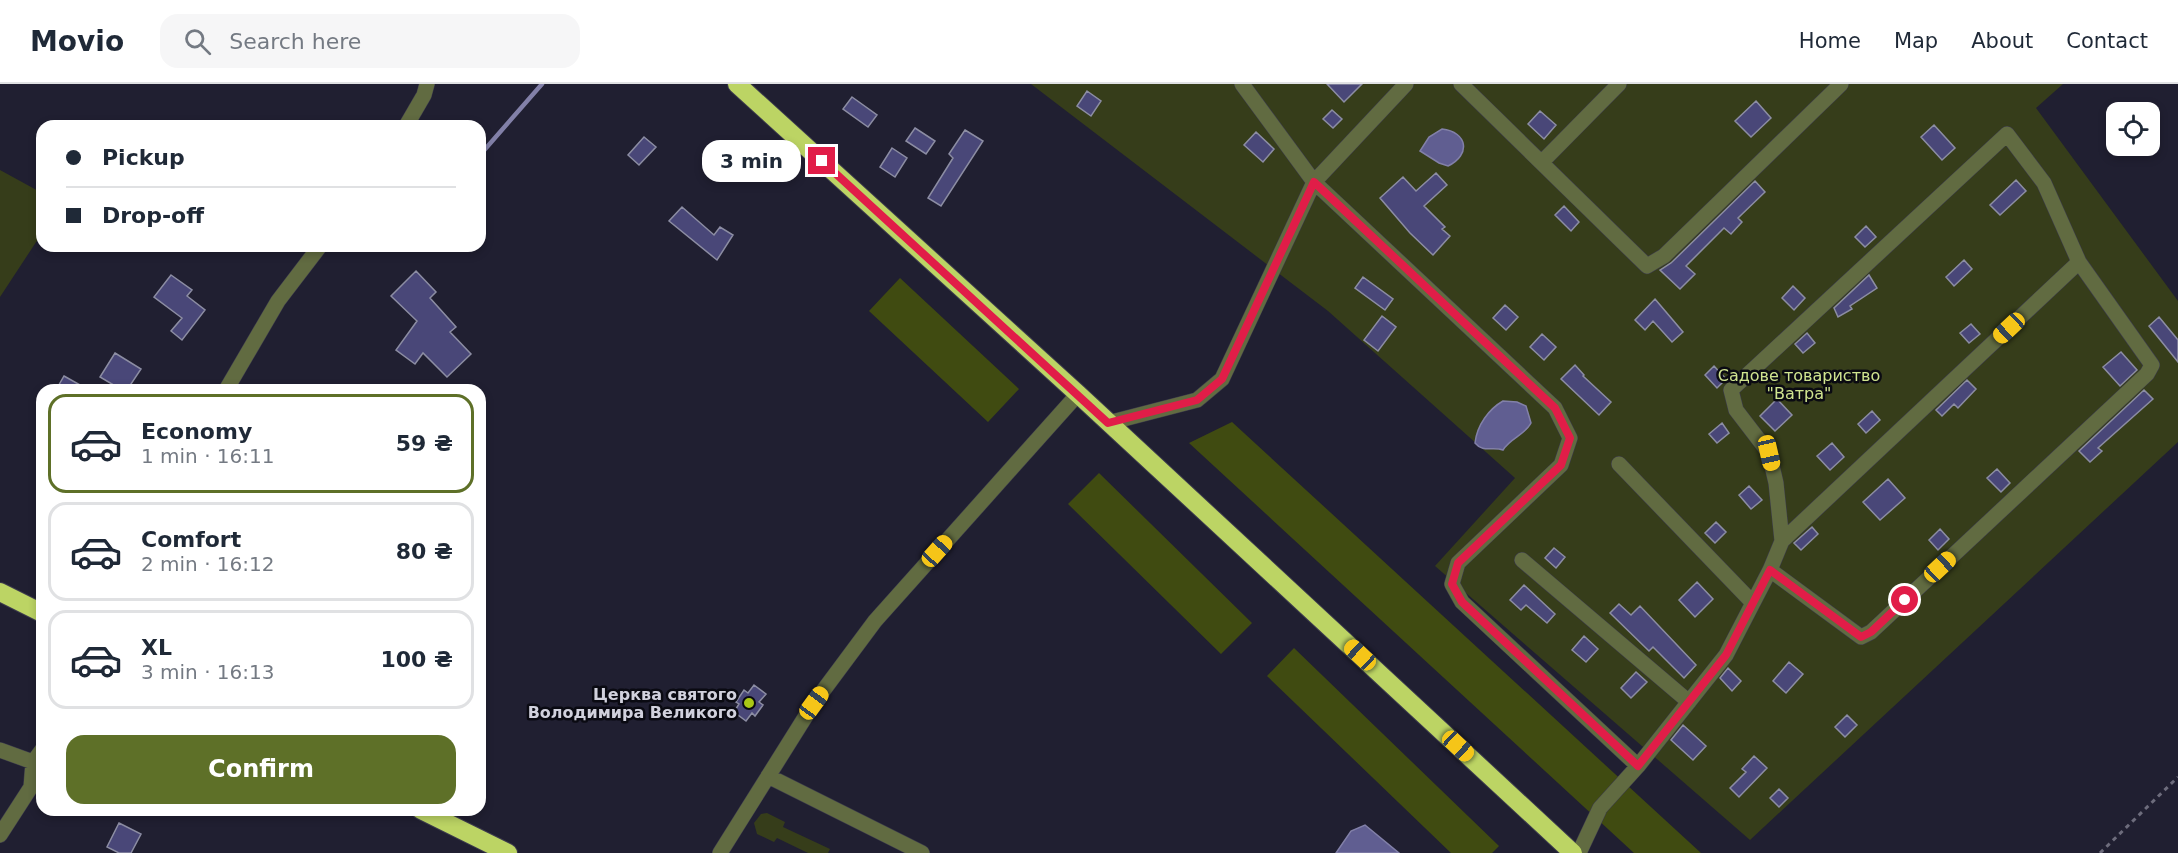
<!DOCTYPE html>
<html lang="en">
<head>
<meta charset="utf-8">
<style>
	body { margin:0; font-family:"DejaVu Sans",sans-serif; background:#f6f6f7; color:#1f2937; height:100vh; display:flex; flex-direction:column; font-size:22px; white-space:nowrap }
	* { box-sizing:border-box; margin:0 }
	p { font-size:20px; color:#747a83 }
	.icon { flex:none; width:33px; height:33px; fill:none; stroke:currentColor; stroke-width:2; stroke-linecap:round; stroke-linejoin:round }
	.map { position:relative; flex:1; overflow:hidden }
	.panel { position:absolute; left:36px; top:300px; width:450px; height:432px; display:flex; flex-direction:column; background:#fff; border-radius:18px; box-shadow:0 3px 9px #0003 }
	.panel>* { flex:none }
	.hud { position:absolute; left:36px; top:36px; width:450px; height:132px; border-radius:18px; box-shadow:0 3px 9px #0003; display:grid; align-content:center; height:132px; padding:0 30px; background:#fff }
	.fabs { position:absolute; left:2106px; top:18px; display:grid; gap:12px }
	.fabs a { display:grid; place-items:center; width:54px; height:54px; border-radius:12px; background:#fff; box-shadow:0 3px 9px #0003; font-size:30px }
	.end { position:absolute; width:27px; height:27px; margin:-14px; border:8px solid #e11d48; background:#fff; box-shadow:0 0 0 3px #fff }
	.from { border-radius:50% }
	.bubble { position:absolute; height:42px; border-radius:18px; background:#fff; box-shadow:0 3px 9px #0003; font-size:20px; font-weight:700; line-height:42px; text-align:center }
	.car { position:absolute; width:18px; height:36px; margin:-18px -9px; border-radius:8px; box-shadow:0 0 4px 2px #0007; background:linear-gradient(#f5c518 24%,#345 0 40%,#f5c518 0 76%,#345 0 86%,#f5c518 0) }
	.hud b { display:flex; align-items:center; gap:21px; height:57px; font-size:22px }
	.hud b+b { border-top:2px solid #e0e1e3 }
	.hud i { width:15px; height:15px; background:#1f2937 }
	ul { padding:10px 0 0; list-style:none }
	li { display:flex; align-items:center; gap:18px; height:99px; margin:0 12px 9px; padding:0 18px; border:3px solid #e0e1e3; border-radius:18px }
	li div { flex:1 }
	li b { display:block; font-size:22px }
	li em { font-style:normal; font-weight:700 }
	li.selected { border-color:#5e7028 }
	li>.icon { width:54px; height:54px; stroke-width:1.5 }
	.button { display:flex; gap:12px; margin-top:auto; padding:12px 30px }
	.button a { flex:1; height:69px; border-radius:18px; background:#5e7028; color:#fff; font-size:24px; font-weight:700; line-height:69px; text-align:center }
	header { display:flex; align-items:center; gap:36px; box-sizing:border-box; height:84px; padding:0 30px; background:#fff; border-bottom:2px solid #e0e1e3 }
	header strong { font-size:28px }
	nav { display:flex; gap:33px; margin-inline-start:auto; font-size:21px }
	.search { width:420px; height:54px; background:#f6f6f7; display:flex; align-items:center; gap:15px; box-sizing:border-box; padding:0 21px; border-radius:18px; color:#747a83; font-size:22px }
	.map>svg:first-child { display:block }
</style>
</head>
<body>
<header>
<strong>Movio</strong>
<div class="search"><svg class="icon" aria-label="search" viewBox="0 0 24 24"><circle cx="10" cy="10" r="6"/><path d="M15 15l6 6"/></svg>Search here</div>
<nav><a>Home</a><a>Map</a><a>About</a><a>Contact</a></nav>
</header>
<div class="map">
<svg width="2178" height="769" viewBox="0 0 2178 769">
	<rect width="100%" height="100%" fill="#201f31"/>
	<path fill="#363d1a" d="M1031,0H2063L2036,24L2178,217V358L1750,756L1435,482L1515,394L1328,227Z
		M0,86L42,109V149L0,213Z
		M767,729L785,738L783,743L830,765L828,769H808L777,754L774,758L757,750L754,739L761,730Z"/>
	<path fill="#404b11" d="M900,194L1019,305L988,338L869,227Z
		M1232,338L1701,769H1634L1189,359Z
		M1099,389L1252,539L1221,570L1068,420Z
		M1294,564L1499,762L1492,769H1451L1267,592Z"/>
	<path fill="#605e91" stroke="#8280a8" stroke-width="1.5" d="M1442,45C1468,48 1471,71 1448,82L1439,79L1420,67L1429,53Z
		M1503,317L1517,318L1526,322L1531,339C1525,351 1510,354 1503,366C1493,362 1483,369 1475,359C1477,341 1489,325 1503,317Z
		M1365,741L1399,769H1336L1351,747Z"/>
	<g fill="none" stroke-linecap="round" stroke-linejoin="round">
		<path stroke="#8280a8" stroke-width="4.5" d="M480,71L542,0"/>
	</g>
	<path fill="#494778" stroke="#8c8da3" stroke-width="1.5" d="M1327,0H1362L1344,18Z
		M1087,7L1101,17L1091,32L1077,22Z
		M852,13L877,31L868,43L843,25Z
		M1756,17L1771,34L1751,53L1735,37Z
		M1332,26L1342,35L1333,44L1323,35Z
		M1540,27L1556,41L1544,55L1528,40Z
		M1934,41L1955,64L1942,76L1921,53Z
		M915,44L935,57L926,70L906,57Z
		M965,46L983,57L941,122L928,114L953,74L949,70Z
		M1256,48L1274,65L1263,78L1244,61Z
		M644,53L656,63L639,81L628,71Z
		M892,64L907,74L895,93L880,83Z
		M1436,89L1447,101L1424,122L1445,143L1442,145L1450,152L1433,171L1410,149L1380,114L1403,93L1416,107Z
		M2016,96L2026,107L2000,131L1990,121Z
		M1755,97L1765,108L1738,134L1742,138L1731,150L1724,144L1686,182L1695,190L1680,205L1660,186L1671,179Z
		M1564,122L1579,138L1571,147L1555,131Z
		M682,123L714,151L720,143L733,151L717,176L669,137Z
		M1866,142L1876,153L1865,163L1855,153Z
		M1964,176L1972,185L1954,202L1946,193Z
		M416,187L436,208L430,214L456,243L450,248L471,270L447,293L423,269L415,280L396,266L417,237L391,212Z
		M171,191L192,206L187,212L205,226L182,256L171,247L182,234L154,213Z
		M1869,191L1877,204L1850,222L1852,225L1838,233L1834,224Z
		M1363,193L1393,215L1385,226L1355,204Z
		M1793,202L1805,214L1794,226L1782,214Z
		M1655,215L1683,248L1672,258L1653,237L1645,246L1635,236Z
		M1505,221L1518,233L1506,246L1493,234Z
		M1382,232L1396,243L1378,267L1364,256Z
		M2159,233L2178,256V278L2149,242Z
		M1971,240L1980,250L1969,259L1960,249Z
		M1807,249L1815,259L1803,269L1795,260Z
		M1542,250L1556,263L1544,276L1530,263Z
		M2121,268L2137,286L2120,302L2103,283Z
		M115,269L141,285L127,306H122L100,293Z
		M1575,281L1584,291L1583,292L1611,318L1599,331L1561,295Z
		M1714,282L1726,295L1717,304L1705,291Z
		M64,292L89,306H56Z
		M1967,296L1976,305L1958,324L1954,320L1942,332L1936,326Z
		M2144,306L2153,315L2098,364L2102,367L2090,378L2079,367Z
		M1777,315L1792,331L1775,347L1760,332Z
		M1872,327L1880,336L1866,349L1858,340Z
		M1722,339L1729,349L1717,359L1709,350Z
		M1832,359L1844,373L1830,386L1817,372Z
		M1997,385L2010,399L2001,408L1987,394Z
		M1888,395L1905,414L1880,436L1863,418Z
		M1749,402L1762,416L1751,425L1739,411Z
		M1716,438L1726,448L1715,459L1705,449Z
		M1812,443L1818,450L1801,466L1794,459Z
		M1940,445L1949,455L1938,466L1929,456Z
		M1554,464L1565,473L1556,484L1545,474Z
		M1697,498L1713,515L1695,533L1679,516Z
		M1524,501L1555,530L1547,539L1526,521L1521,526L1510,516Z
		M1619,520L1631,531L1640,522L1696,581L1684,594L1653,563L1649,567L1610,529Z
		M1584,552L1598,565L1586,578L1572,566Z
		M1789,578L1803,590L1786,609L1773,597Z
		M1728,584L1741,597L1732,607L1720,594Z
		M1636,588L1647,598L1631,614L1621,604Z
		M754,601L766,610L759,618L763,621L755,632L752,629L746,637L734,628L739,620L736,618L744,606L748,609Z
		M1847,631L1857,641L1845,653L1835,643Z
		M1683,641L1706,662L1693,676L1671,656Z
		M1754,672L1767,684L1739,713L1730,704L1746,688L1742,685Z
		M1779,705L1788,714L1779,723L1770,714Z
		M119,739L141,750L131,769H119L107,763Z"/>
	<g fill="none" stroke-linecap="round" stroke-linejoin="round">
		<defs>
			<path id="minor" d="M1242,0L1314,98L1555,324L1570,354L1561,381L1458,479L1452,500L1462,518L1638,682
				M1461,0L1647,182L1664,172L1841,0
				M406,42L424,11L427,0
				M1542,78L1619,0
				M226,306L278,217L320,162
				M1108,339L1197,316L1222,295L1314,98L1406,0
				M1619,380L1753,519
				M1782,457L2079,178
				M1522,476L1689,618
				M0,666L33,678
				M768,692L922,769
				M0,751L31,703L33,678L42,666
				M720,769L814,619L875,537L1078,310
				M1579,769L1600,724L1638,682L1726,571L1770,486L1782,457L1776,399L1769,369L1736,326L1731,306L2007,50L2044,99L2079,178L2152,281L2147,290L1871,548L1861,553L1770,486"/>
			<path id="highway" d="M737,0L1078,310L1573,769
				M0,508L42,529
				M421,726L508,769"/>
		</defs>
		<use href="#minor" stroke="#3c3b4d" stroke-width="16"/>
		<use href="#highway" stroke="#3c3b4d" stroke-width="20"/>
		<path stroke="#6d6c7c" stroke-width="3" stroke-dasharray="4.5 4.5" stroke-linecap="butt" d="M2100,769L2178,693"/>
		<use href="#minor" stroke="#616b41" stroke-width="15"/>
		<use href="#highway" stroke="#bcd464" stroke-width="18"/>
	</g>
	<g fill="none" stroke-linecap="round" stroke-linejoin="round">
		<path stroke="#e11d48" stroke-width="8" d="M822,77L1108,339L1197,316L1222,295L1314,98L1555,324L1570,354L1561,381L1458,479L1452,500L1462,518L1638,682L1726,571L1770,486L1861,553L1871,548L1905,516"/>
	</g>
	<circle fill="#aac716" stroke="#0a0a12" stroke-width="2" cx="749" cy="619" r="6"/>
	<g text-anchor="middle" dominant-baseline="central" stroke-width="5" stroke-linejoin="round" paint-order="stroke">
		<g font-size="16" fill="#d0e48f" stroke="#0a0a12">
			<text x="1799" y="291">Садове товариство<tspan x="1799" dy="18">"Ватра"</tspan></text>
		</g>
		<g font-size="16" font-weight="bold" fill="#d1d1dd" stroke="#0a0a12" text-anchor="end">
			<text x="737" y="610">Церква святого<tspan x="737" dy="18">Володимира Великого</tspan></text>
		</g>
	</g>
</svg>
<div class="fabs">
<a><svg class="icon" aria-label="locate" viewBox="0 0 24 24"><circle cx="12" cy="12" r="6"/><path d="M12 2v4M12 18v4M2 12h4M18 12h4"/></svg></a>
</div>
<i class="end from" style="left:1905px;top:516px"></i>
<i class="end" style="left:822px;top:77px"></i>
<div class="bubble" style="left:702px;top:56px;width:99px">3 min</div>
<i class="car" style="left:2009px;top:244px;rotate:227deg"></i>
<i class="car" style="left:1769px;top:369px;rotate:167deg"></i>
<i class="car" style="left:937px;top:467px;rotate:42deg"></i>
<i class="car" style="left:1940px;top:483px;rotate:47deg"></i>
<i class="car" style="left:1360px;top:571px;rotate:313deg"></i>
<i class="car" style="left:814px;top:619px;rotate:36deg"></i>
<i class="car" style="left:1458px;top:662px;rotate:133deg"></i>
<div class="hud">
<b><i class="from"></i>Pickup</b>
<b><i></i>Drop-off</b>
</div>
<section class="panel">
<ul>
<li class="selected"><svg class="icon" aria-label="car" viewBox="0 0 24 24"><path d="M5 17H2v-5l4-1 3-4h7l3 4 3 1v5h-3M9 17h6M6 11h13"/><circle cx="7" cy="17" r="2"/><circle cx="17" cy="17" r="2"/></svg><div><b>Economy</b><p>1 min · 16:11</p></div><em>59 ₴</em></li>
<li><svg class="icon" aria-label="car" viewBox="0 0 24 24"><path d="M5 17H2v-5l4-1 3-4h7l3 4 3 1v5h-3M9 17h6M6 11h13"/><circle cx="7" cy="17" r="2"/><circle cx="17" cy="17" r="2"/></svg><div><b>Comfort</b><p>2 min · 16:12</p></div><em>80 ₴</em></li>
<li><svg class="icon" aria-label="car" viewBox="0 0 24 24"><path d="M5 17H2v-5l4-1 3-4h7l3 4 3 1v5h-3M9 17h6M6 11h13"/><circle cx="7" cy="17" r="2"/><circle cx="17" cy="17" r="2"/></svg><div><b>XL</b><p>3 min · 16:13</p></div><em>100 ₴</em></li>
</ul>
<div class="button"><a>Confirm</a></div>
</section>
</div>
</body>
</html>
